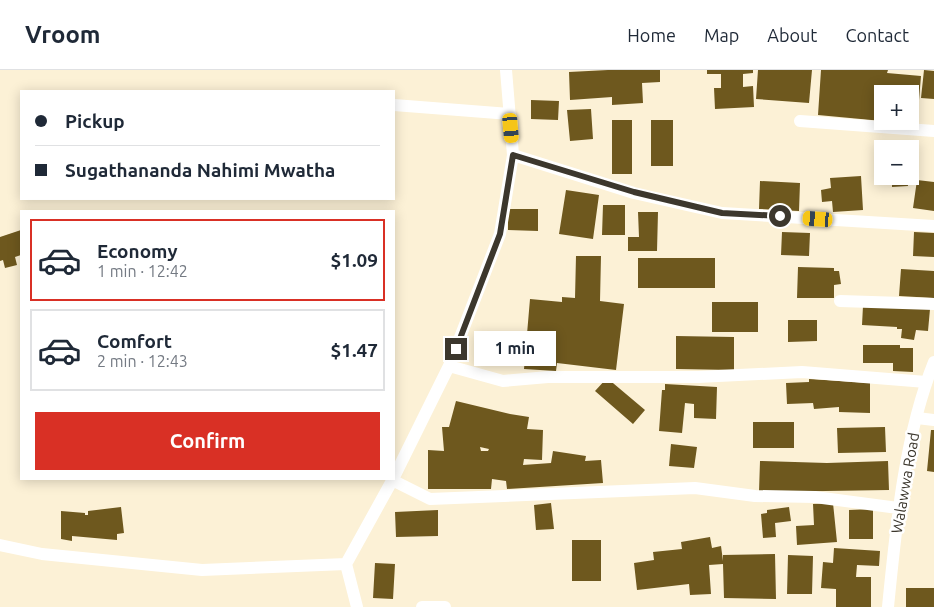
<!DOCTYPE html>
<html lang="en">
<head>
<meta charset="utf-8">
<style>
	body { margin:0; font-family:Ubuntu,sans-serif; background:#f6f6f7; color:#1f2937; height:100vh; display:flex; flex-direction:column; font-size:19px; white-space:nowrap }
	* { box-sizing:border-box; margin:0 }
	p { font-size:16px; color:#747a83 }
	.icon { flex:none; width:28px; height:28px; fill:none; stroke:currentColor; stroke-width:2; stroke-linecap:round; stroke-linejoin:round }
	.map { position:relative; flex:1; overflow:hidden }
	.drawer { position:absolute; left:20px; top:140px; width:375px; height:270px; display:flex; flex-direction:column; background:#fff; border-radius:0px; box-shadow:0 2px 12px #0003 }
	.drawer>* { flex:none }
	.top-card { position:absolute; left:20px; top:20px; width:375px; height:110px; border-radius:0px; box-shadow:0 2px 12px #0003; display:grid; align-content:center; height:110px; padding:0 15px; background:#fff }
	.tools { position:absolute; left:874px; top:15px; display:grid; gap:10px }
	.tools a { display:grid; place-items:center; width:45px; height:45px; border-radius:0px; background:#fff; box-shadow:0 2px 12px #0003; font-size:25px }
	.end { position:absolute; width:22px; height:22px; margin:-11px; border:6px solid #3c372d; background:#fff; box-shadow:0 0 0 2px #fff }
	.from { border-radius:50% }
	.bubble { position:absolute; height:35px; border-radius:0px; background:#fff; box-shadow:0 2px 12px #0003; font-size:16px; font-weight:700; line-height:35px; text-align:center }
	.car { position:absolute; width:15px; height:30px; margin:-15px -8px; border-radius:6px; box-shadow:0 0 4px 1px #0007; background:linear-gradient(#f5c518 24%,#345 0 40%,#f5c518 0 76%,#345 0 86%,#f5c518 0) }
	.top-card b { display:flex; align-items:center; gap:18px; height:48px; font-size:19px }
	.top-card b+b { border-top:1px solid #e0e1e3 }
	.top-card i { width:12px; height:12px; background:#1f2937 }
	ul { padding:9px 0 0; list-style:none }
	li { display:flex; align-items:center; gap:15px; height:82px; margin:0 10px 8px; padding:0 5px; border:2px solid #e0e1e3; border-radius:0px }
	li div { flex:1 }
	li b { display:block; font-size:19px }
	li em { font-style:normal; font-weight:700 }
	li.active { border-color:#d93025 }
	li>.icon { width:45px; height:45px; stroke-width:1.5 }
	.button { display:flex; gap:10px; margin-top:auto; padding:10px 15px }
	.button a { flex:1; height:58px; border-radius:0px; background:#d93025; color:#fff; font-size:20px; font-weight:700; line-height:58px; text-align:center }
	header { display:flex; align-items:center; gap:30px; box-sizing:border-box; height:70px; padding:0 25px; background:#fff; border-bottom:1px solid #e0e1e3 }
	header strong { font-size:24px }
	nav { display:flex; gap:28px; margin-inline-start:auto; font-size:18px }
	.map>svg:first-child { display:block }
</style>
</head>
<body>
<header>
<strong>Vroom</strong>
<nav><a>Home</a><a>Map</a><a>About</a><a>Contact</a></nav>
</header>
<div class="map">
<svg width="934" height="537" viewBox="0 0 934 537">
	<rect width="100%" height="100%" fill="#fcf1d6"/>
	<path fill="#6e581e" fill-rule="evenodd" d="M608,0H660V12L642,13L643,33L612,35V27L570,30L569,2Z
		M707,0H753V3L743,4V17L753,16L754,37L715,39L714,18H721V4H707Z
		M758,0H812L809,33L756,29Z
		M821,0H888L887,3L921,6L917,54L910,53V24H882V51L818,45Z
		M924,0L934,1V29L921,28Z
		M531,30L559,31L558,50L531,49Z
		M591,39L593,69L570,71L567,40Z
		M612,50H632V104H612Z
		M651,50H673V96H651Z
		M861,106L863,140L833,142L832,131L822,132L821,120L831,118L830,108Z
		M892,106H907L908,116L892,117Z
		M917,110L934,112V141L913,138Z
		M760,111L800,113L799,141L759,139Z
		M566,120L599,125L593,169L559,164Z
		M603,135H625V165H602Z
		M508,139H538V161L508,160Z
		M638,142H658L657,181H628V167H639Z
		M21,160V185L15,187L17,195L5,198L3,190L0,191V167Z
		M782,162L810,163L809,186L781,185Z
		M914,162L934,163V187L913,186Z
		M576,186H601L600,231L624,234L616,300L557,293L556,301L524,299L530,229L562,232V227L575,228Z
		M638,188H715V218H638Z
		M798,197L834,198V201H839L841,214L834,215V228H797Z
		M901,199L934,201V228L899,226Z
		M712,232H758V262H712Z
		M863,236L930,239L928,261L916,260L914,270L901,268L902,259H897V257L862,255Z
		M788,250H817V271L788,272Z
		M676,266L734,267V300L676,299Z
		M863,275H900V278H913V302L893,301V293H863Z
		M607,308L645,340L633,354L595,321Z
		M809,309L870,313V343L839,342V337L814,339L813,333L787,334L786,313L809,312Z
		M665,314L717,317L716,349L694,348V334L685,333L682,363L659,361L662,320H665Z
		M456,331L510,344L529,347L527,359L543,360L542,390L524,389L523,395L551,393L553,381L586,386L585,391L601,390L603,413L507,419L506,411L492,409L491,419H428V380L444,381L442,357H449ZM480,377L489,379L488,381H481Z
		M753,352H794V378H753Z
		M885,357L886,382L838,383L837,358Z
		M931,360H934V402L927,401Z
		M671,374L697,377L694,398L669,396Z
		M760,391L827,393L888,391L889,420L759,422Z
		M551,433L554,459L536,460L534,435Z
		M833,433L837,472L797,475L796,456L814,455L813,434Z
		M121,437L124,463L117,464V470L72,466V471L61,469V441L85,443V445H88V441Z
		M789,437L791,451L775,453L776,467L763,468L761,444L767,443V440Z
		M873,439V469H849V440Z
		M438,440V466L396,467L395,442Z
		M710,467L712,478L721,476L723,491V485L775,484L776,529L724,528L723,494L709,495L711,524L690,525L689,514L637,520L634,493L654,490L653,482L682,479L681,472Z
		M572,470H601V511H572Z
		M834,478L880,481L879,496L857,495L856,507H871V537H836V519L821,518L823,492L833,493Z
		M788,485L813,486L812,524H787Z
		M375,493L395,494L393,529L373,528Z
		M906,518H934V537H906Z"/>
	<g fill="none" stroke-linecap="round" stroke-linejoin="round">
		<path stroke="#fff" stroke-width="12" d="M394,35L510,44
			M800,51L934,61
			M513,85L634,123L722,143L934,156
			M840,231L934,234
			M449,296L503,311L548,307H698L802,302L926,312
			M917,348L934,350
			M394,407L449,296L500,164L513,85L506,0
			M392,410L430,429L695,418L755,426L815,427L898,438
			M0,475L42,484L202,500L346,494L393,409
			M346,494L357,537
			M422,537H445
			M888,537C896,457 904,367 934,292"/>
	</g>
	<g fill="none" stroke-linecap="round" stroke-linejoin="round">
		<path stroke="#3c372d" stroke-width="6" d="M456,279L500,164L513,85L634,122L722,143L780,146"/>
	</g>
	<g text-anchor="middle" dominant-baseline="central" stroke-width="5" stroke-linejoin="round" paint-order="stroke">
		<g font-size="15" fill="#3c372d" stroke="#fff">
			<text transform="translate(905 413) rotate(-80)">Walawwa Road</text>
		</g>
	</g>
</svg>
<div class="tools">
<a>+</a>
<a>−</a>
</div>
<i class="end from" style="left:780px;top:146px"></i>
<i class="end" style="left:456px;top:279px"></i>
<div class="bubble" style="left:474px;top:261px;width:82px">1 min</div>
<i class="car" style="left:511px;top:58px;rotate:175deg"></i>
<i class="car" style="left:818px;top:149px;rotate:274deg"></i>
<div class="top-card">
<b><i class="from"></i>Pickup</b>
<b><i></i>Sugathananda Nahimi Mwatha</b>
</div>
<section class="drawer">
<ul>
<li class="active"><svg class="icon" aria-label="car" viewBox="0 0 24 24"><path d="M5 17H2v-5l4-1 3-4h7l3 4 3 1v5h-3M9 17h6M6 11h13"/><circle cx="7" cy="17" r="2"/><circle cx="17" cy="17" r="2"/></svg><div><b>Economy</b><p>1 min · 12:42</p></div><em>$1.09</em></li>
<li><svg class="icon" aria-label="car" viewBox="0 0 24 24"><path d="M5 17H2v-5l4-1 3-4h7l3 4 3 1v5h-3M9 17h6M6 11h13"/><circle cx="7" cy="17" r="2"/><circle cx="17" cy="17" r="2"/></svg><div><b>Comfort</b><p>2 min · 12:43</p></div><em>$1.47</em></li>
</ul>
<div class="button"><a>Confirm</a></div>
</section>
</div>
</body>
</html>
